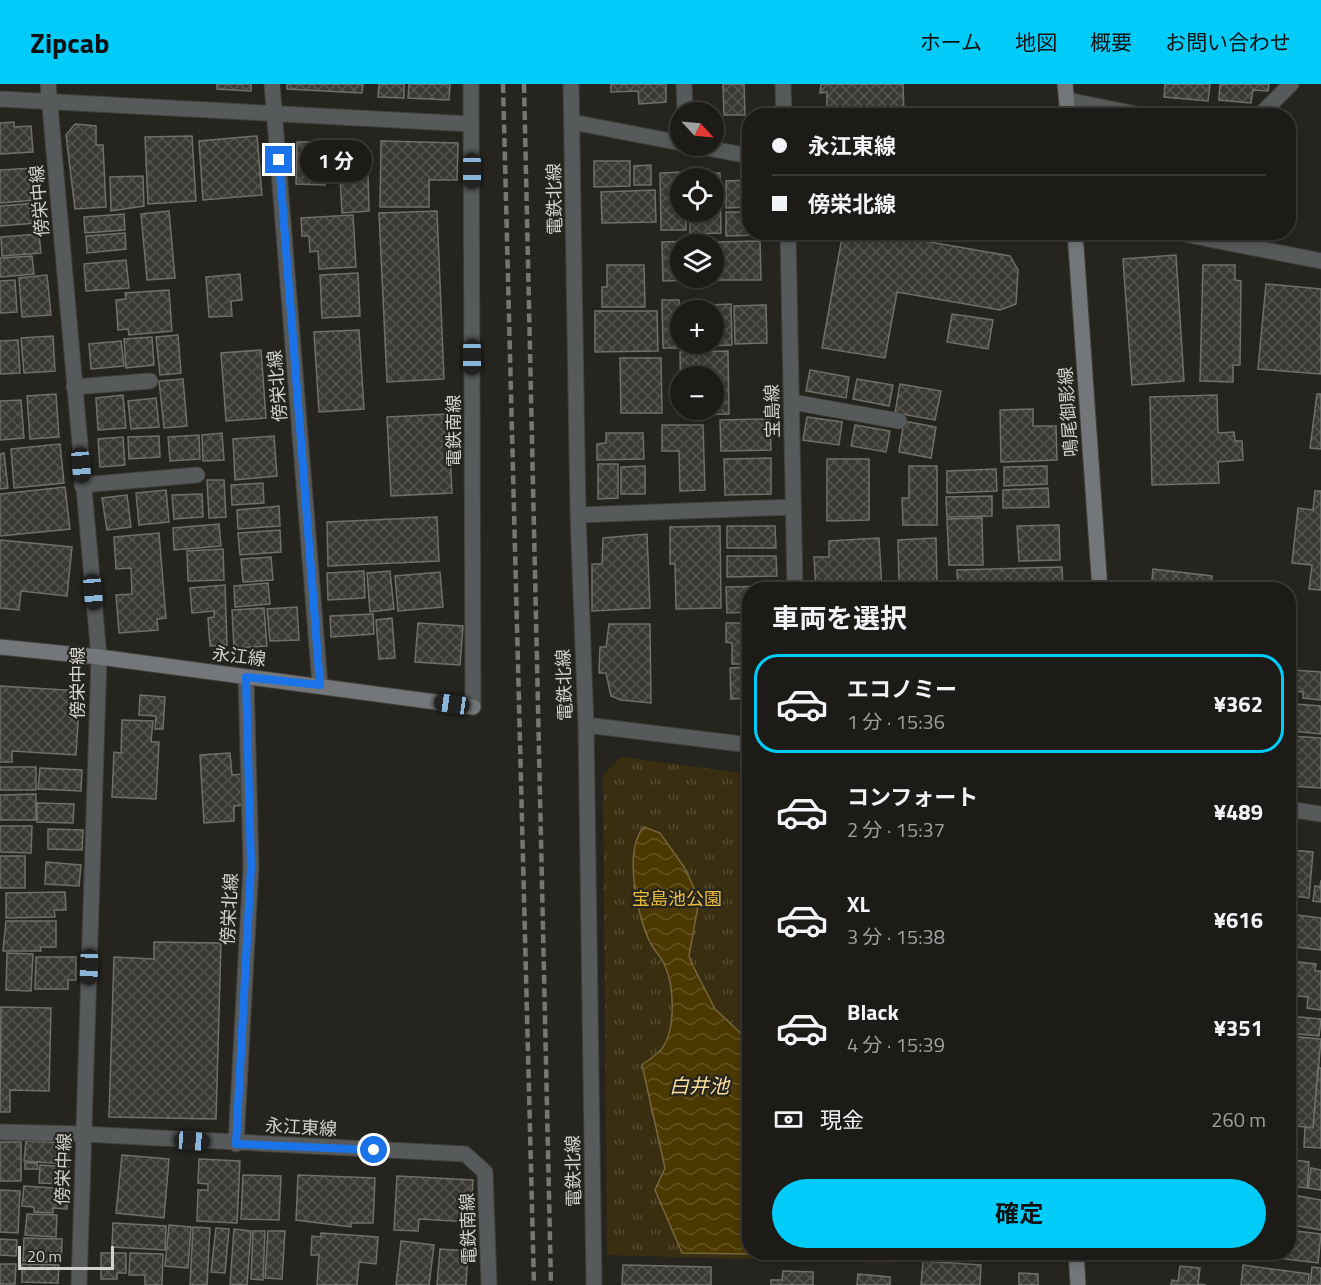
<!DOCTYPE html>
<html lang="ja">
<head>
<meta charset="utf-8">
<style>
	body { margin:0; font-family:"Titillium Web","Noto Sans JP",sans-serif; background:#292824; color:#f1f3f6; height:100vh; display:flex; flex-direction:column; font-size:22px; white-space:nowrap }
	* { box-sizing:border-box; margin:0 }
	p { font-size:20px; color:#a0a1a1 }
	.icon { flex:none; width:33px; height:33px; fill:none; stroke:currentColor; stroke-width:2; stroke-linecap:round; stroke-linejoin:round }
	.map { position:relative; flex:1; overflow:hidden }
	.panel { position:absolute; left:742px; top:498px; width:554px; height:678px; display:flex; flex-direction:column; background:#1c1b17; border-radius:24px; box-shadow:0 3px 9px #0003,0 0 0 2px #3a3936 }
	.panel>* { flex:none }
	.banner { position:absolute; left:742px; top:24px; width:554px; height:132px; border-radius:24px; box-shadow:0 3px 9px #0003,0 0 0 2px #3a3936; display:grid; align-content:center; height:132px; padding:0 30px; background:#1c1b17 }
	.needle { width:39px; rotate:116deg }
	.tools { position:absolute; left:670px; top:18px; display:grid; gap:12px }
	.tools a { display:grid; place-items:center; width:54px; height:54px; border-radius:50%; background:#1c1b17; box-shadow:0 3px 9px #0003,0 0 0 2px #3a3936; font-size:30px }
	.scale { position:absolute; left:18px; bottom:15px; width:96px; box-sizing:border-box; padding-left:6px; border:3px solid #d4d2cf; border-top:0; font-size:16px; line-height:21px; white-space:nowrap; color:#d4d2cf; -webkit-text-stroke:4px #26241f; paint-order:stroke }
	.end { position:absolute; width:27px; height:27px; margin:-14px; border:8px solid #1a73e8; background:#fff; box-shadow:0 0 0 3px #fff }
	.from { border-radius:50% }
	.bubble { position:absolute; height:42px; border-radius:21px; background:#1c1b17; box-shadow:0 3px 9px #0003,0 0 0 2px #3a3936; font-size:20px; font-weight:700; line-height:42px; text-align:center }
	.car { position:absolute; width:18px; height:36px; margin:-18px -9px; border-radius:8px; box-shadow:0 0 4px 2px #0007; background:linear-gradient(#222 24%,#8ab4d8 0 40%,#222 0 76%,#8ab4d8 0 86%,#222 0) }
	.banner b { display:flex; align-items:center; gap:21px; height:57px; font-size:22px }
	.banner b+b { border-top:2px solid #3a3936 }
	.banner i { width:15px; height:15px; background:#f1f3f6 }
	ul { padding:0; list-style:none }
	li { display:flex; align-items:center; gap:18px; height:99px; margin:0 12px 9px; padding:0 18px; border:3px solid transparent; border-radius:24px }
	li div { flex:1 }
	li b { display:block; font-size:22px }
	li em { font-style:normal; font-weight:700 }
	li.on { border-color:#00cbf9 }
	li>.icon { width:54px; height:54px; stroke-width:1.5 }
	h2 { padding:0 30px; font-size:27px; line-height:72px }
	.pay { display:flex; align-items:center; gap:15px; height:66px; padding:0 30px; font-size:22px }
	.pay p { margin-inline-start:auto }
	.primary-button { display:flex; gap:12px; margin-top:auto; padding:12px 30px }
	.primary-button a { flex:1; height:69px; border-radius:36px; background:#00cbf9; color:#111; font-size:24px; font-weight:700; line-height:69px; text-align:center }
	header { display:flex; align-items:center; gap:36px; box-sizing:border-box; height:84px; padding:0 30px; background:#00cbf9; color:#111 }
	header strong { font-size:28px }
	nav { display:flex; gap:33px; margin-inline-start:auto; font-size:21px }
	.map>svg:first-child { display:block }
</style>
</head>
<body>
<header>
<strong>Zipcab</strong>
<nav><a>ホーム</a><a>地図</a><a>概要</a><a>お問い合わせ</a></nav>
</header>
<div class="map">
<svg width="1321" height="1201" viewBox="0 0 1321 1201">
	<defs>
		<pattern id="park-tufts" width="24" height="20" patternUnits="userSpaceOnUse" patternTransform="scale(1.5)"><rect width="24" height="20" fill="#3a2e11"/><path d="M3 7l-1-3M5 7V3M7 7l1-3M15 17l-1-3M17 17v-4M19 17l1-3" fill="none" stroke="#564b33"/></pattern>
		<pattern id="water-waves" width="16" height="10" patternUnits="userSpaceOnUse" patternTransform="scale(1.5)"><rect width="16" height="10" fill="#4c3900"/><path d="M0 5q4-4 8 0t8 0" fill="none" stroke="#655524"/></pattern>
		<pattern id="building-cross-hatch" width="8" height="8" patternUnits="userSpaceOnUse" patternTransform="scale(1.5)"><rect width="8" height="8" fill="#3b3934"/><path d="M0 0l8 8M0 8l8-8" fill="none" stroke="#565550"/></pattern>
	</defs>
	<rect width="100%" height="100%" fill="#26241f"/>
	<path fill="url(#park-tufts)" d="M621,673L750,690V1168L891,1169V1179L607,1171L603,691Z"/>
	<path fill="url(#water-waves)" stroke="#75673e" stroke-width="1.5" d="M644,743L660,749L684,783L695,806L698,822L689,872L693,882L715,925L750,958V1168H865V1172L682,1169L655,1106L665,1084L642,981C648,976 659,970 663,963C676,944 674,901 665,882C662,873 654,867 650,858C637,832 623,766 644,743Z"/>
	<path fill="url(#building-cross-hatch)" stroke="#716f69" stroke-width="1.5" fill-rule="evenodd" d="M217,0H251V7L217,5Z
		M287,0H363L362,9L287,5Z
		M379,0H404V14L378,13Z
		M409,0H450L449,16L408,14Z
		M611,0H666V18L639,20L638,7L611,8Z
		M723,0H744L745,31H724Z
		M821,0H903L904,32H827V8L820,9Z
		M1165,0H1210L1208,17L1164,13Z
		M1220,0H1269L1268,7L1253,6L1251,19L1219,16Z
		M14,38V43L31,42L33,68L0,70V39Z
		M75,40L96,42V61H103L106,123L75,125L66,51Z
		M192,52L196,117L148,120L145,53Z
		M257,52L262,111L203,116L199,57Z
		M381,57L458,59L457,96H429V123H380Z
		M297,58H325V101L296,100Z
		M594,77H630V102L594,103Z
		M651,81V101H634V82Z
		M33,84L36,116L0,119V86Z
		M685,88V94H681V128H686V146H661L660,89Z
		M720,89L721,149L690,150V128H714V94H690V90Z
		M368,90L369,127L342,129L340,92Z
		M143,92L144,122L111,127L110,93Z
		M750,96V123L726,124V97Z
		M655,106L656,138L602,139L601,108Z
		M36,119L37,139L0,142V122Z
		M169,127L175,194L147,196L141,130Z
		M437,127L444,295L387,298L379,129Z
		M726,128H750V148H760V151L726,152Z
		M124,130L125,146L85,149L84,133Z
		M353,131L356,183L319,185L318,167L310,168L309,152H302L301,134Z
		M843,148H873L1010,172L1018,186L1016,220L1000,226L897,208L885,274L822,264Z
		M125,149L126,165L87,169L86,152Z
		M39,150L41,169L2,172L1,153Z
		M692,157V160H681V194H693V196L663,197L662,158Z
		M760,157L761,196H718V158Z
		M1176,171L1184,297L1132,301L1123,175Z
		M32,172L34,190L0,193V174Z
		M126,176L129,204L86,207L84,180Z
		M607,181H644L645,223H602V203H607Z
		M1203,181H1235V196L1241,197L1240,281H1233V298L1200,297Z
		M358,189L360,232L322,234L320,191Z
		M240,190L242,216L231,217L232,232L209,233L206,193Z
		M47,191L51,231L22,233L19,194Z
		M15,196L17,228L0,229V197Z
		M1266,200L1321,205V290L1258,285Z
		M169,206L172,247L129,251L128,245L118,246L116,216L126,215L125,209Z
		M662,216H679L680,264H663Z
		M707,220V226H685V221Z
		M731,220L732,261L712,262L714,260V226H711V221Z
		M766,221L767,259L735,260L734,222Z
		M595,227H657L658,267L595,268Z
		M952,230L993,236L988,265L947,258Z
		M359,246L364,325L319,328L314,248Z
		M178,251L181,289L160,291L156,253Z
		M53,252L55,287L24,289L21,254Z
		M152,253L154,281L126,284L124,255Z
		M18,256L20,289L0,290V257Z
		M121,257L124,282L91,285L89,260Z
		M686,260H708V263H686Z
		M261,266L266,334L226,337L221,269Z
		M728,267L729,330L681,331L680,268ZM681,292H714V326H681Z
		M620,274H661L662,329H621Z
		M810,286L849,293L846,314L806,307Z
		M183,295L187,342L164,344L159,297Z
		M857,295L893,301L889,322L853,315Z
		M900,300L941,307L935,336L895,329Z
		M56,310L59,353L30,355L27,312Z
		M1317,310H1321V365L1310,364Z
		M123,311L126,344L98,346L96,314Z
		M1217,311L1218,349L1234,348L1235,357H1242L1243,376L1218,378L1219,399L1152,401L1150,313Z
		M156,314L159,343L131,345L128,317Z
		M21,316L24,354L0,356V317Z
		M1033,325V342H1056L1057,376L1001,378L1000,326Z
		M448,330L452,409L391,412L387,333Z
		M807,333L842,338L839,361L803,356Z
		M770,335L771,366L721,367L720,336Z
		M904,337L936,343L931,374L899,368Z
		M662,341H703L705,406L680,407L679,367H662Z
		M855,341L890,347L886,368L851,362Z
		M222,349L224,376L203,377L202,351Z
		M606,349H643L644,375L597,376V360L606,359Z
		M199,351L200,375L170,377L168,353Z
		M159,352L160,373L129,375L128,353Z
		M274,352L277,392L235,396L233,355Z
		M123,353L125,381L100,383L98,355Z
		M60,360L64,399L14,404L11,365Z
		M4,369L8,404L0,405V370Z
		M771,374V410L725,411L724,375Z
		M827,375H869V436L827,437Z
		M598,380H618V414L598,415Z
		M645,382V410H621V383Z
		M909,382H937V441H903L902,414H909Z
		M1047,382V400L1004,402V383Z
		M996,385L997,407L947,409V387Z
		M207,396H224L226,433L209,434Z
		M263,399L264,419L232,421L231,401Z
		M65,403L70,445L0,452V410Z
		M1048,404L1049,423L1003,424V406Z
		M166,406L169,438L139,441L136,409Z
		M1315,407H1321V506L1309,505L1312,481L1292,479L1298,424L1313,426Z
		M202,410L203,433L174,435L172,411Z
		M127,411L131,443L107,446L102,414Z
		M992,412V432L947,433L946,413Z
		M279,422L280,442L238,445L237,426Z
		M437,433L439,477L328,482L327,438Z
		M982,434L983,481H949L947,435Z
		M219,440L221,462L174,466L173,444Z
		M1059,441L1060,476L1019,477L1017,442Z
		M720,442L721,524L676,525L675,480H670V443Z
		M727,442H775L776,464H727Z
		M280,446L281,468L240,471L238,449Z
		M159,449L166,534L157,535L158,546L119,549L116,511L132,510L131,484L116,485L114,453Z
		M647,450L650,524L592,527V480H602L603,454Z
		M879,454L882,506H816L814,473H829V457Z
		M936,454L937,498L899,499L898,456Z
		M0,456L72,463L67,512L21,507L19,526L0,524Z
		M223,465L224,496L188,497L187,467Z
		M727,472H776L777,492L727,493Z
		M271,473L273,496L243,498L241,475Z
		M1062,483L1063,506H958L957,486Z
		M1153,485L1212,492L1211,506H1151Z
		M364,487L365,514L328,516L327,489Z
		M390,487L394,525L370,528L367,489Z
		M440,488L443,523L398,527L395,492Z
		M268,499L270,520L235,523L234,502Z
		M225,501L227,561L210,562L208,534L214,533V527L192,529L190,504Z
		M774,502V506H750V528L727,529L726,503Z
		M941,502V506H898V503Z
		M297,523L299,556L270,557L267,525Z
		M264,524L267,562L234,564L232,526Z
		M373,530L374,550L331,553L330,532Z
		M392,534L395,574L379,575L376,536Z
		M418,539L463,542L460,581L415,578Z
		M726,539H750V580H732V559L726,558Z
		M609,540H650L651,619L621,616L611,612L606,589H599L600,563H606Z
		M750,583V614L731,615L730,584Z
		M1293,586L1321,588V616L1303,614V608L1291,607Z
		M0,602L80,607L76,671L12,667V678H0Z
		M140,611L165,613L163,645H155L156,632L139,631Z
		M1296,620L1321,622V650L1293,647Z
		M122,636L153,637L151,658H159L156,715L112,713L114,668L121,669Z
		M1290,652L1321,654V704L1292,702L1294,669L1288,668Z
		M230,669L232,691L242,690L244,721L234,722V737L204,739L200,671Z
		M0,683H36V706H0Z
		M40,684L82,686L81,707L38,705Z
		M36,710V736H0V711Z
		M37,719L74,720L73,739L37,738Z
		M0,742H32L31,769L0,768Z
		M48,745L83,746L82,766L48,765Z
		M1291,766L1313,768L1309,814L1294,812L1295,804L1288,803Z
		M0,772H25V804H0Z
		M46,778L81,781L79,802L45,800Z
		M1321,796V818L1313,817L1315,802L1320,803Z
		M65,808L66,826H54L55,833L6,834V809Z
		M1288,830L1321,834V866L1288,862Z
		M6,837H56V863H40L41,867H3Z
		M154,858L221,859L216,1035L109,1033L114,873L154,875Z
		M7,869L33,870L31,907L6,906Z
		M36,873H76V896H68V905H35Z
		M1288,877L1316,880L1315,887H1321V926L1307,924L1308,913L1288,911Z
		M1,923L51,924L49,1007L10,1006V1028H0Z
		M1288,932L1321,935L1319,952L1288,949Z
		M1288,952L1321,955L1313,1044L1288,1041Z
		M1318,984H1321V1064L1304,1063L1305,1043L1313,1044Z
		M26,1057L69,1059L67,1080L24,1077Z
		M0,1058H21V1097H0Z
		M122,1071L169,1075L164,1134L116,1129Z
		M199,1075L240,1077L237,1139L197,1137L198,1106H208V1100L198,1099Z
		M1288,1075L1309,1078L1307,1104L1288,1102Z
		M25,1079H37L38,1085H25Z
		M40,1081L69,1083L68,1100L39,1099Z
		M1311,1084L1321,1086V1106L1308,1104Z
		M243,1091L281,1092L279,1136L241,1135Z
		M298,1091L375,1094L373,1139H351V1143L296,1136Z
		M397,1092L473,1096L470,1138L419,1135L418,1147L394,1146Z
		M24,1102L68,1105L67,1125L53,1124V1129L34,1128V1123L22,1122Z
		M0,1106L20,1107L18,1149L0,1148Z
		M1288,1110L1321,1116V1146L1288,1140Z
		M27,1130L57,1131L56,1153L25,1151Z
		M113,1139L166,1142L165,1166L112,1163Z
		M169,1141L191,1143L188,1184L165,1182Z
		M193,1143L210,1144L207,1201H190Z
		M216,1144L229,1145L225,1189L211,1188Z
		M234,1145L251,1147L247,1201L230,1200Z
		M1288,1146L1321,1150L1318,1179L1233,1169L1288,1168Z
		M253,1147H265L263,1196L251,1195Z
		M268,1147H285L282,1195L265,1194Z
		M321,1149L378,1153L376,1180L359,1178L357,1201H317L319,1171H311L312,1152L321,1153Z
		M24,1154L62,1155L61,1179L23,1177Z
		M0,1155L17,1156L16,1172L0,1171Z
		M401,1157L434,1161L429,1201H396Z
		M440,1165L468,1167L466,1201H437Z
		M101,1169H126V1189H117V1195H101Z
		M130,1169L163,1170L162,1201H145V1191H129Z
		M923,1177L981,1181L980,1201H921Z
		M0,1180H16L15,1200H0Z
		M22,1180L59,1181L58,1199L22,1198Z
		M623,1181L711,1183V1201H622Z
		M1243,1181L1309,1190L1308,1201H1241Z
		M1180,1182L1200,1184L1198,1200L1206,1201H1171L1172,1196L1178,1197Z
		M1312,1183L1321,1184V1201H1310Z
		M783,1187L813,1188V1201H771V1196H782Z
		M1019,1189L1038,1190V1201H1019Z
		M858,1190L890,1193V1201H857Z"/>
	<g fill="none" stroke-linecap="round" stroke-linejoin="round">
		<defs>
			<path id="lane" d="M684,0L685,28
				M74,303L150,297
				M792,318L899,337
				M82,401L197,391"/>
			<path id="street" d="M48,0L99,573L79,1201
				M272,0L320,601
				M471,0L473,623
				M571,0L578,431L586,641L594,1201
				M783,0L784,32
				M0,15L471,40
				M1067,16L1146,32
				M1259,32L1291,0
				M572,38L681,59
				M696,62L750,72
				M788,148L795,506
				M1173,148L1321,177
				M578,431L793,423
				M586,641L750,661
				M1288,725L1321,730
				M0,1048L83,1050L465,1070L485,1088L489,1201
				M236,1060L251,782L246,593"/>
			<path id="secondary" d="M1065,0L1068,32
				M1075,148L1100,506
				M0,563L99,573L473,623
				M1076,1168L1078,1201"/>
		</defs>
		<use href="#lane" stroke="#42403b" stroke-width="17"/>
		<use href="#street" stroke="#42403b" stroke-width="17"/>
		<use href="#secondary" stroke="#42403b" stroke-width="17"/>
		<use href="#lane" stroke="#565a5b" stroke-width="15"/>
		<use href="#street" stroke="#565a5b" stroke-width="15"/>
		<use href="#secondary" stroke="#737779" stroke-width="15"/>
		<path stroke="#787672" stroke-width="4.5" stroke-dasharray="9 4.5" stroke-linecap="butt" d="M503,0L534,1201
			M524,0L551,1201"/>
	</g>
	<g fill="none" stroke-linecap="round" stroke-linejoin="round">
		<path stroke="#1a73e8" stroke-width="8" d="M279,76L320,601L246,593L251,782L236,1060L374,1066"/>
	</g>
	<g text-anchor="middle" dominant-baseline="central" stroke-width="4.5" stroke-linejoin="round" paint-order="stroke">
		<g font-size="18" fill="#d4d2cf" stroke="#26241f">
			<text transform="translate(554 115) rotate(-91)">電鉄北線</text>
			<text transform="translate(39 117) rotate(-95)">傍栄中線</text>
			<text transform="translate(277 302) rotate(-95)">傍栄北線</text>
			<text transform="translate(772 327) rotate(-91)">宝島線</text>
			<text transform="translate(1068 328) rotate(-94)">鳴尾御影線</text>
			<text transform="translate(453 347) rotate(-90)">電鉄南線</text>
			<text transform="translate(239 572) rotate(7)">永江線</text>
			<text transform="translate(77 599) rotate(-90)">傍栄中線</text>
			<text transform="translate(564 601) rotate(-92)">電鉄北線</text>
			<text transform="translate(229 825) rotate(-87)">傍栄北線</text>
			<text transform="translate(301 1043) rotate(3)">永江東線</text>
			<text transform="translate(63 1085) rotate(-88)">傍栄中線</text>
			<text transform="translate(573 1087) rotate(-91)">電鉄北線</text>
			<text transform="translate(468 1145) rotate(-92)">電鉄南線</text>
		</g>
		<g font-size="18" fill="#eebd39" stroke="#26241f">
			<text x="677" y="814">宝島池公園</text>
		</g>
		<g font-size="20" font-style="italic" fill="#fcdf9c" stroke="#26241f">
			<text x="699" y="1001">白井池</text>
		</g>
	</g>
</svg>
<div class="tools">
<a><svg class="needle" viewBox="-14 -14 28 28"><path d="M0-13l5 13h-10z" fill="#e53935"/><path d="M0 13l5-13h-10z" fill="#a0a1a1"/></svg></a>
<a><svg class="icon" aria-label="locate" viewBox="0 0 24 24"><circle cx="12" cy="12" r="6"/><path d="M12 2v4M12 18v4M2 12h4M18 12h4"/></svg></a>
<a><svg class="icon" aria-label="layers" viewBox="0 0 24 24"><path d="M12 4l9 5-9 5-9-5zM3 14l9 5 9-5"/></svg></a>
<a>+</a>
<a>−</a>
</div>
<div class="scale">20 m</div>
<i class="end from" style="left:374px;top:1066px"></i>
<i class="end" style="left:279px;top:76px"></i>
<div class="bubble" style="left:300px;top:56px;width:72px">1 分</div>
<i class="car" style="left:472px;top:87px;rotate:180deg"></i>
<i class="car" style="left:472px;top:273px;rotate:180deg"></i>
<i class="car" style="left:81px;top:381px;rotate:175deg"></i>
<i class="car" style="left:93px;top:508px;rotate:175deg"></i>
<i class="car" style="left:452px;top:620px;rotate:278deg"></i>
<i class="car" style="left:89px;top:883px;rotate:182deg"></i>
<i class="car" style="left:192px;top:1057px;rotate:94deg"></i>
<div class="banner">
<b><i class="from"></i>永江東線</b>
<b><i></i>傍栄北線</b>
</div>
<section class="panel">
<h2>車両を選択</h2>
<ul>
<li class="on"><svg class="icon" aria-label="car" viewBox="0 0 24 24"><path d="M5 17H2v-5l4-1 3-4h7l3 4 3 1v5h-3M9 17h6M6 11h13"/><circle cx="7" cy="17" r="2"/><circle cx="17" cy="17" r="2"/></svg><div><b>エコノミー</b><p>1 分 · 15:36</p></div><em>¥362</em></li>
<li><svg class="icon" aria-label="car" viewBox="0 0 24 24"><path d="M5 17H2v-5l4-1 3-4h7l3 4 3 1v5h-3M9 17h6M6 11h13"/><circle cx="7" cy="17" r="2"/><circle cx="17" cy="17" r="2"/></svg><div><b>コンフォート</b><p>2 分 · 15:37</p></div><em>¥489</em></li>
<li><svg class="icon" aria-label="car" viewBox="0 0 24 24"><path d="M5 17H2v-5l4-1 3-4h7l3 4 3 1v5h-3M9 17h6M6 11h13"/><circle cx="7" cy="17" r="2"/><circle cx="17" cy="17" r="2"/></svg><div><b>XL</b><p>3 分 · 15:38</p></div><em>¥616</em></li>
<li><svg class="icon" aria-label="car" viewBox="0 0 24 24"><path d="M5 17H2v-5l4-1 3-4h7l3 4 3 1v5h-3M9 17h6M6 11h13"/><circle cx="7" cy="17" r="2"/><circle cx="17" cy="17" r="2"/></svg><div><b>Black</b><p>4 分 · 15:39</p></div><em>¥351</em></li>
</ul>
<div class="pay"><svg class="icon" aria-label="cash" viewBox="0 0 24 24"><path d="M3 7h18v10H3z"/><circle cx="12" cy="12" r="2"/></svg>現金<p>260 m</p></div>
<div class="primary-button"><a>確定</a></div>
</section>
</div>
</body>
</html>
